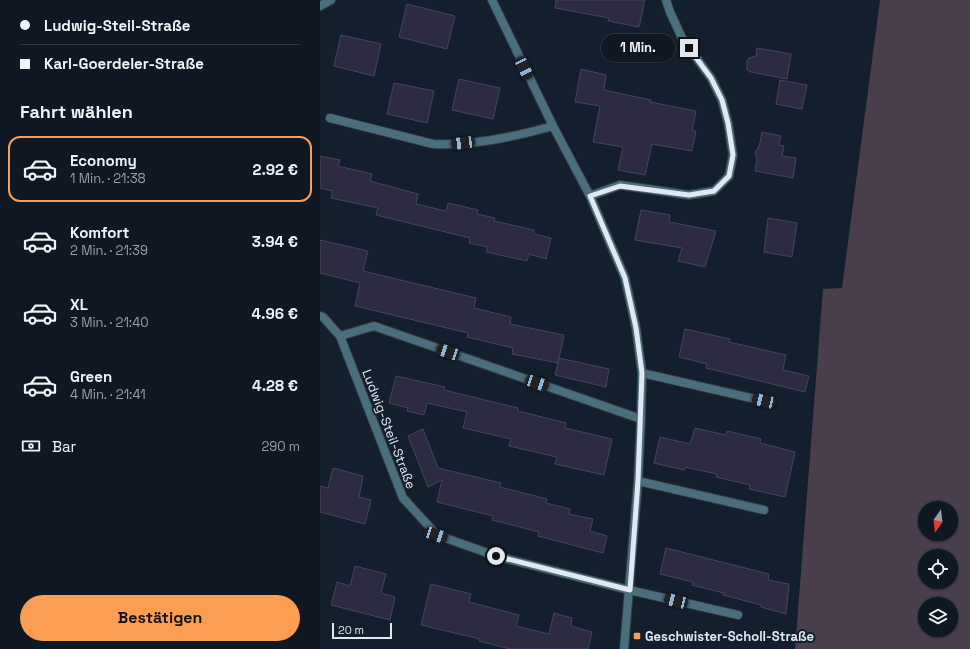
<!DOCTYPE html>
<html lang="de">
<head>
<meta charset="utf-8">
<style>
	body { margin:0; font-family:"Space Grotesk",sans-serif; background:#18202a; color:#f1f3f6; height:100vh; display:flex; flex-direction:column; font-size:15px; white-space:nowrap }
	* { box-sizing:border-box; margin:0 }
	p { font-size:13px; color:#9b9fa5 }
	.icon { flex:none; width:22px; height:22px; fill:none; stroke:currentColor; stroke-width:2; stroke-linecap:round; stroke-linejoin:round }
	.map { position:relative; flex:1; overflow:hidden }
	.panel { display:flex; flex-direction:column; background:#0f1722; width:320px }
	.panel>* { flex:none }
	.hud { display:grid; align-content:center; height:88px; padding:0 20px; background:#0f1722 }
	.needle { width:26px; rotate:194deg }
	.tools { position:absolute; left:598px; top:501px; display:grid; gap:8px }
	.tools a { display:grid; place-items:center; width:40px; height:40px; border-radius:50%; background:#0f1722; box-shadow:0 1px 3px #0004,0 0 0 1px #2f3640; font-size:20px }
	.scale { position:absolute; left:12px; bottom:10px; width:60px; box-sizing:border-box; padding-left:4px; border:2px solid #e0e8f1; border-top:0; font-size:11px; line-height:14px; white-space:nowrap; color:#e0e8f1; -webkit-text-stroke:3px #141f2d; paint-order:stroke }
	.end { position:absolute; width:18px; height:18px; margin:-9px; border:5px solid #e0e8f1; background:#111; box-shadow:0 0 0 2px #111 }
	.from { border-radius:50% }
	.bubble { position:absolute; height:28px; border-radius:14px; background:#0f1722; box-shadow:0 1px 3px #0004,0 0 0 1px #2f3640; font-size:13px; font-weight:800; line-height:28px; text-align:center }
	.car { position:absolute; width:12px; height:24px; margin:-12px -6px; border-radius:5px; box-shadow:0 0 3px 1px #0007; background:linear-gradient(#222 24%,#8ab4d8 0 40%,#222 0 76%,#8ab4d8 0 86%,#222 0) }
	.hud b { display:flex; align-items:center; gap:14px; height:38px; font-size:15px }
	.hud b+b { border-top:1px solid #2f3640 }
	.hud i { width:10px; height:10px; background:#f1f3f6 }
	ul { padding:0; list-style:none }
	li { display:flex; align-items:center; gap:12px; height:66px; margin:0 8px 6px; padding:0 12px; border:2px solid transparent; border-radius:12px }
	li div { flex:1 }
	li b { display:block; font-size:15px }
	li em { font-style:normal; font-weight:800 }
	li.on { border-color:#fb9e51 }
	li>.icon { width:36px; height:36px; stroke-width:1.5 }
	h2 { padding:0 20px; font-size:18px; line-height:48px }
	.pay { display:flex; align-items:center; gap:10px; height:44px; padding:0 20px; font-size:15px }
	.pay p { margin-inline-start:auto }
	.cta { display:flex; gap:8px; margin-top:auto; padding:8px 20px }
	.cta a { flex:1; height:46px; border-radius:24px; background:#fb9e51; color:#111; font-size:16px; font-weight:800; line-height:46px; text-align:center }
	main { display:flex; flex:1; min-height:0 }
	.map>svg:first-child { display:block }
</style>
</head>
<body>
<main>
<section class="panel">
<div class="hud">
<b><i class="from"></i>Ludwig-Steil-Straße</b>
<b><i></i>Karl-Goerdeler-Straße</b>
</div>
<h2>Fahrt wählen</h2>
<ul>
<li class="on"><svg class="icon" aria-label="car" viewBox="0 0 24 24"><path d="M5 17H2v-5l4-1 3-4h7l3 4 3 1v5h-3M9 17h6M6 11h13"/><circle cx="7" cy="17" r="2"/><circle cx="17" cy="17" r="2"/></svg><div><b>Economy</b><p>1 Min. · 21:38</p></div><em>2.92 €</em></li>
<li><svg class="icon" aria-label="car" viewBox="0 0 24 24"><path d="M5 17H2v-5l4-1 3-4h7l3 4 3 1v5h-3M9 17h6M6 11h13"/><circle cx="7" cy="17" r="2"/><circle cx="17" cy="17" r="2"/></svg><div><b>Komfort</b><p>2 Min. · 21:39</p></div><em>3.94 €</em></li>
<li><svg class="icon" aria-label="car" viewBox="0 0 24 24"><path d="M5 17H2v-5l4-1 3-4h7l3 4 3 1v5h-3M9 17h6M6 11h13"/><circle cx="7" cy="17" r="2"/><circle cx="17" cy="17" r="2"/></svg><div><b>XL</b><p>3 Min. · 21:40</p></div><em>4.96 €</em></li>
<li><svg class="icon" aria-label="car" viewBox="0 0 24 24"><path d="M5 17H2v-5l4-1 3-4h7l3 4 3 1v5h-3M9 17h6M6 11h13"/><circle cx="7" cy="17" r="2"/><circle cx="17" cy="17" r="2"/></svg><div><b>Green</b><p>4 Min. · 21:41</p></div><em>4.28 €</em></li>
</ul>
<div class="pay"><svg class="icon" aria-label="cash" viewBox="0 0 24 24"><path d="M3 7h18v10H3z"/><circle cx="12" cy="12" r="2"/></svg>Bar<p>290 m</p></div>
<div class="cta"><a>Bestätigen</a></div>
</section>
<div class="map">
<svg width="650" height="649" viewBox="0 0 650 649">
	<rect width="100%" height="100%" fill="#141f2d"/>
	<path fill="#493e4b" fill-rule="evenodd" d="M560,0H650V649H475L503,289L522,288ZM605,508H631V534H605ZM605,556H631V582H605ZM605,604H631V630H605Z"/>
	<path fill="#2d2b42" stroke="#464557" d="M236,0H325L319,27L288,21L289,18L235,8Z
		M87,4L135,16L127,49L79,37Z
		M21,35L61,44L54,76L14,66Z
		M437,48L471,54L467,79L431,72L427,70V61L429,58L436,56Z
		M261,69L286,75L284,90L331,100L330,102L376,111L372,131H376L372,151L332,144L325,175L298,170L303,147L273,142L280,106L255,102Z
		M139,79L180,88L173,119L132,110Z
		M460,80L487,85L482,109L456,104Z
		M74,83L114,91L107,123L67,114Z
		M442,132L461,136L459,145L464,146L462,156L476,158L473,178L435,171L437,159L435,152L439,147Z
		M0,156L20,160L18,166L52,174L50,181L98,194L96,204L126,211L128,203L158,210L157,214L175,218L174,221L214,230V234L231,238L226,259L209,254L207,261L166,252L168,247L149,243L150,238L56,215L58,208L11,198L12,191L0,188Z
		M321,210L350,215L349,222L396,231L385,267L358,261L362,248L315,240Z
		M448,218L477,223L472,257L444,252Z
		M0,240L48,251L43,271L156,298L154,308L191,317L190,324L244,335L238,363L192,354L193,348L147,337L148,333L35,306L40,283L0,273Z
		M365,329L410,339L409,342L466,355L463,370L489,376L485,392L386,368L387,364L359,357Z
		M239,358L289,369L286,387L235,375Z
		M76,376L125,387L124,390L198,408V411L246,423L245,428L292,439L284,475L235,464L237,457L189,446L191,439L143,428L147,412L107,403L104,415L87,411L88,408L69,403Z
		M375,428L406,435L407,431L441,439L440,443L475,452L465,497L429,489L430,485L396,477L397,474L365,467L364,470L334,463L340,437L370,444Z
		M103,429L118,468L181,483L180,487L227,499L226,503L250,509L249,514L273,519L270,531L287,536L283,553L218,536L219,532L172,520L173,516L117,502L122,480L108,487L88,436Z
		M13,468L43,476L39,497L51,500L45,524L0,512V486L8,488Z
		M346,548L449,574L448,580L469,584L466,614L441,607V605L403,595L404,593L372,585L373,582L340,574Z
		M35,566L66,574L61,593L75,597L70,620L11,605L17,582L30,586Z
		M111,584L151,594L149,602L199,615L196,626L229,634L234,613L252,618L251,626L272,632L268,649H190L159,641L160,639L101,625Z"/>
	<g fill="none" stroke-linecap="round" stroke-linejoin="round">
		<defs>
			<path id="lane" d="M322,373L444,401
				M318,481L444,510
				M309,590L418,615"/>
			<path id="street" d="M172,0L233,126L270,196L305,278L316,328L322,373L321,419L318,481L304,649
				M0,6L11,0
				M10,118L113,144C153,146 194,137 233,126
				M270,196L300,185L369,195L394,191L409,176L413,155L408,123L402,100L391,78L362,38L350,12L346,0
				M0,316L3,317L20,336L54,326L321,419
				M20,336L83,498L117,535L176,556L309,590"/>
		</defs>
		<use href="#lane" stroke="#313b48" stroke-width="10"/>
		<use href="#street" stroke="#313b48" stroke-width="10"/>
		<use href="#lane" stroke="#4a6e7b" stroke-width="8"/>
		<use href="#street" stroke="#4a6e7b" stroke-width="8"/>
	</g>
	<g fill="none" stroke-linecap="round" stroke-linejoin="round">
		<path stroke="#e0e8f1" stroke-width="5" d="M176,556L310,590L318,481L322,373L316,328L305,278L270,196L300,186L369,195L394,191L409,176L413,155L408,123L402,100L391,78L369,48"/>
	</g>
	<rect fill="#fb9e51" stroke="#141f2d" stroke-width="1.5" x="313" y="632" width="8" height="8" rx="2"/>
	<g text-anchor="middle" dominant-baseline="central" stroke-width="4" stroke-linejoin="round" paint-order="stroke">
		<g font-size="13" fill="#e0e8f1" stroke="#141f2d">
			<text transform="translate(69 429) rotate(69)">Ludwig-Steil-Straße</text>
		</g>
		<g font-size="13" font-weight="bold" fill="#e0e8f1" stroke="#141f2d" text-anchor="start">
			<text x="325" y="636">Geschwister-Scholl-Straße</text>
		</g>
	</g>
</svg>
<div class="tools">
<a><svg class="needle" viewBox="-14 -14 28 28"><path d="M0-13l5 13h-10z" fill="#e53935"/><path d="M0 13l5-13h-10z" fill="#9b9fa5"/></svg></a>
<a><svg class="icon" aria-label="locate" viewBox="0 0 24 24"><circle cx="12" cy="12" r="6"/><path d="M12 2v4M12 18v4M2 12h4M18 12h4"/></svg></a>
<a><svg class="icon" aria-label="layers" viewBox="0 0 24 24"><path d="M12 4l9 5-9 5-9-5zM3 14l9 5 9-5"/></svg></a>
</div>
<div class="scale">20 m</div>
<i class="end from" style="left:176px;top:556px"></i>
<i class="end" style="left:369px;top:48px"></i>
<div class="bubble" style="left:281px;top:34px;width:74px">1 Min.</div>
<i class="car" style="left:204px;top:68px;rotate:154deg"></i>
<i class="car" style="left:143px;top:143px;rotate:263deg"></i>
<i class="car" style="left:128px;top:352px;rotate:289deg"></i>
<i class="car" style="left:217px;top:383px;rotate:109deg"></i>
<i class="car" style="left:444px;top:401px;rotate:283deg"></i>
<i class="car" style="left:116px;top:535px;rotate:109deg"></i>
<i class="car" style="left:356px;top:601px;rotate:284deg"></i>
</div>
</main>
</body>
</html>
